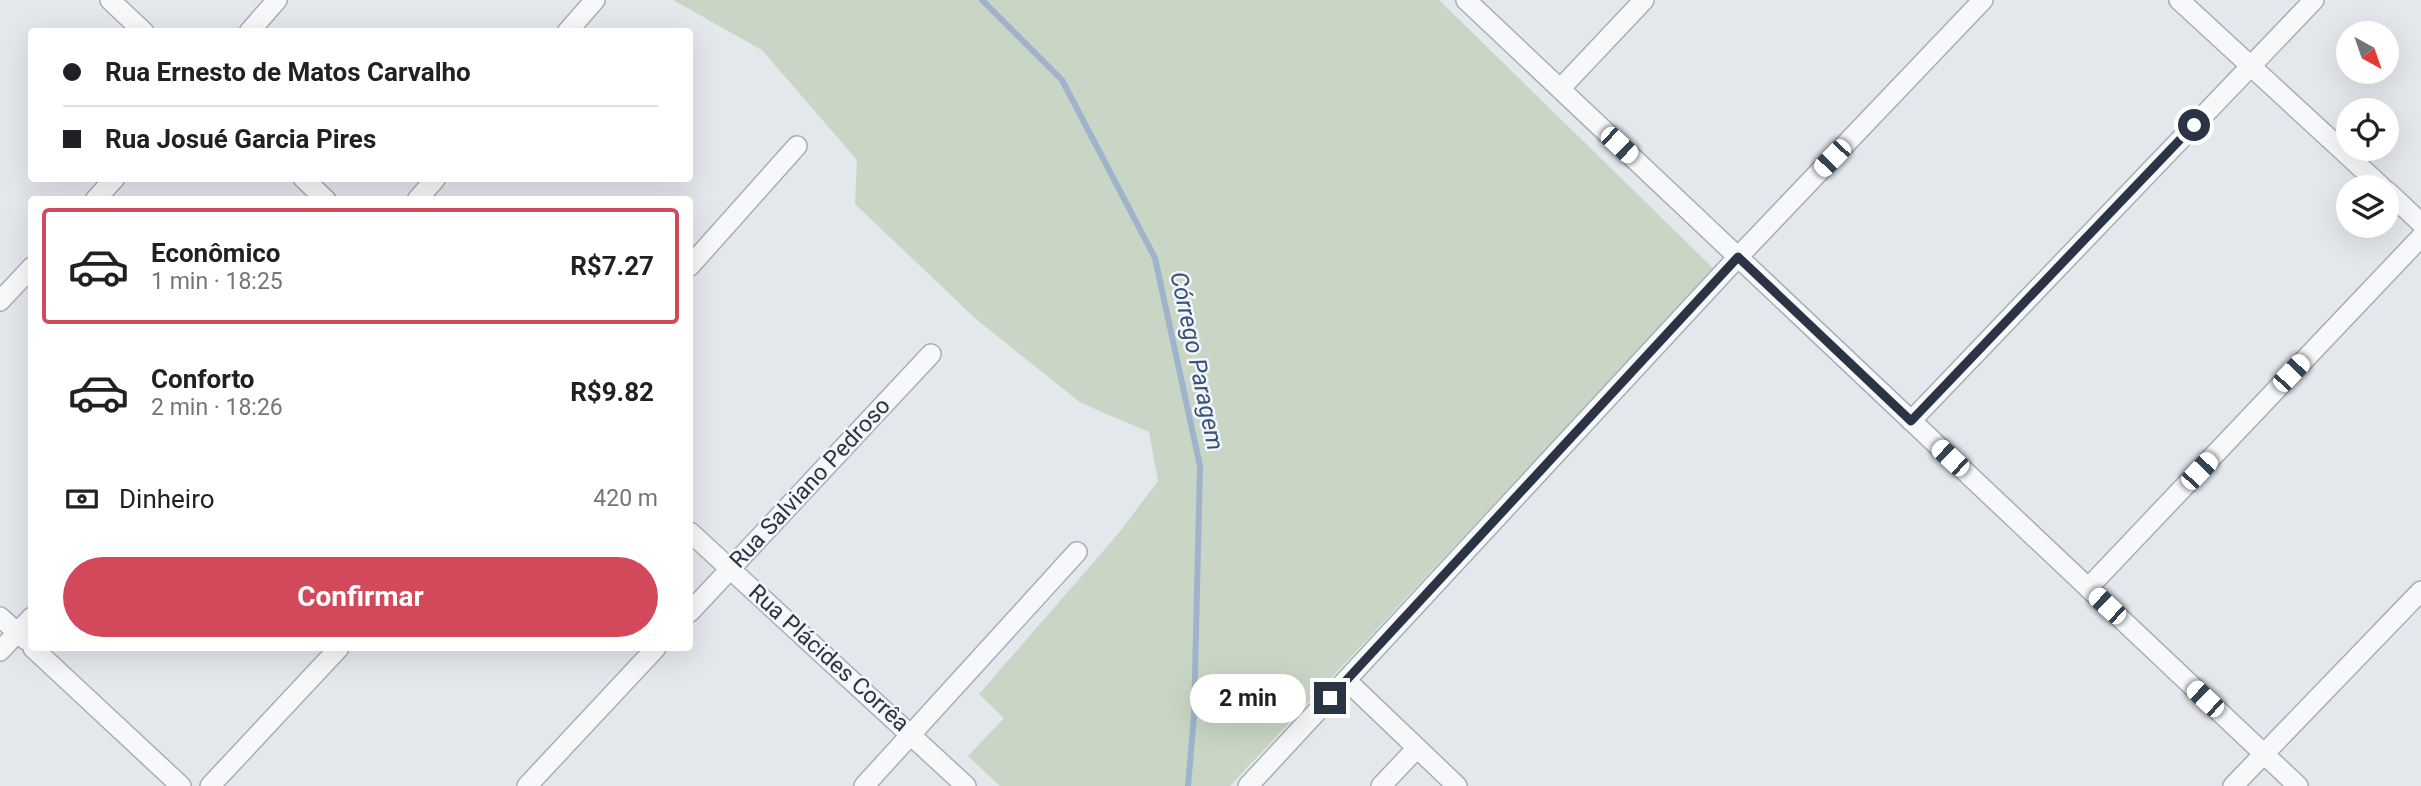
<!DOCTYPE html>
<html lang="pt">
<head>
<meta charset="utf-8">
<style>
	body { margin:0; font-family:Roboto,sans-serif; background:#f6f6f6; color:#202124; height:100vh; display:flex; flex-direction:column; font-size:26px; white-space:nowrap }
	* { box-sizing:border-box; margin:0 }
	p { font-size:23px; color:#757577 }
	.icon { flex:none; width:38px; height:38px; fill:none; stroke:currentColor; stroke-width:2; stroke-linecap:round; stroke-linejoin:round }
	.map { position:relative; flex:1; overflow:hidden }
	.sheet { position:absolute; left:28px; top:196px; width:665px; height:455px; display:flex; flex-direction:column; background:#fff; border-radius:7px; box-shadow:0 7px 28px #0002 }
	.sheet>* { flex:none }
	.top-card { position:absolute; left:28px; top:28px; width:665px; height:154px; border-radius:7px; box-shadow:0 7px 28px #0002; display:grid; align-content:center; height:154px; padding:0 35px; background:#fff }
	.needle { width:46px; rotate:140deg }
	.controls { position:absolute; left:2336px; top:21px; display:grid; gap:14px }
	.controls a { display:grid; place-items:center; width:63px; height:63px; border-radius:50%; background:#fff; box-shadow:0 7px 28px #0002; font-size:35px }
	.end { position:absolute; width:32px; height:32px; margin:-16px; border:9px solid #2b3445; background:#fff; box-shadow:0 0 0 4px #fff }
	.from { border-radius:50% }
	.bubble { position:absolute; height:49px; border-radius:24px; background:#fff; box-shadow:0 7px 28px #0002; font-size:23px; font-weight:700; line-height:49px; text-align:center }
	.car { position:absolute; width:21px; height:42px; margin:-21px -10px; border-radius:9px; box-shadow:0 0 5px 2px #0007; background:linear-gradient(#fff 24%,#345 0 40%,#fff 0 76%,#345 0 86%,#fff 0) }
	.top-card b { display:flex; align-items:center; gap:24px; height:66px; font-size:26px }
	.top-card b+b { border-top:2px solid #e0e0e0 }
	.top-card i { width:18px; height:18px; background:#202124 }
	ul { padding:12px 0 0; list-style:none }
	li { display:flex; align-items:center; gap:21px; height:116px; margin:0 14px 10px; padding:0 21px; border:4px solid transparent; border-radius:7px }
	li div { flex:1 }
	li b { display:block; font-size:26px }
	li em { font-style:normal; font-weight:700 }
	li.active { border-color:#d1495b }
	li>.icon { width:63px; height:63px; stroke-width:1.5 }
	.pay { display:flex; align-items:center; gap:18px; height:77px; padding:0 35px; font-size:26px }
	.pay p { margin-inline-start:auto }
	.cta { display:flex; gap:14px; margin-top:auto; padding:14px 35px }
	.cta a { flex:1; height:80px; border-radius:42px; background:#d1495b; color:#fff; font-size:28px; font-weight:700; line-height:80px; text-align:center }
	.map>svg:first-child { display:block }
</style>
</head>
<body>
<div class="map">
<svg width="2421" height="786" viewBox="0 0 2421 786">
	<rect width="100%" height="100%" fill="#e4e7ec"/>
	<path fill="#c9d6c5" d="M673,0H1439L1714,269L1230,786H1000L968,756L1004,718L979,694L1118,534L1158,481L1149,432L1081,403L977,320L855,204L857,160L762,50Z"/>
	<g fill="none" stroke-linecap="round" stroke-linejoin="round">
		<path stroke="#9fb4cc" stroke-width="6" d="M982,0L1062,80L1155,258L1200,466L1194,716L1188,786"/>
		<defs>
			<path id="minor" d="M110,0L144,32
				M1466,0L2298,786
				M2179,0L2382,187
				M249,32L277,0
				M567,32L595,0
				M1560,89L1644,0
				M303,178L326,200
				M2387,191L2421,223
				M95,200L115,178
				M417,200L436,178
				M690,266L797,146
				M0,301L32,267
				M1911,421L2314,0
				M690,532L966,786
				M2088,588L2421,237
				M690,612L931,354
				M0,617L26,640
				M33,648L181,786
				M0,651L32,617
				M1346,680L1457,786
				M210,786L339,648
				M527,786L656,648
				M864,786L1077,552
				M1248,786L1738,257L1983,0
				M1381,786L1417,748
				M2233,786L2421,591"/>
		</defs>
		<use href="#minor" stroke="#a9aeb7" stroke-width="22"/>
		<use href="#minor" stroke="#f7f8fa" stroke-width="19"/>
	</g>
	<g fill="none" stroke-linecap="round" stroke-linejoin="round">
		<path stroke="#2b3445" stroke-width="9" d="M1330,698L1738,257L1911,421L2194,125"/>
	</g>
	<g text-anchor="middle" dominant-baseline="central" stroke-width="5" stroke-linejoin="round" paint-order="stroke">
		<g font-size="23" fill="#2b3445" stroke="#f4f6f9">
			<text transform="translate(810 483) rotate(-47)">Rua Salviano Pedroso</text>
			<text transform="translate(829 658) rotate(42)">Rua Plácides Corrêa</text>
		</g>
		<g font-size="24" font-style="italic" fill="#34527a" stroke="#f4f6f9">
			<text transform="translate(1197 361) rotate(78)">Córrego Paragem</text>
		</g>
	</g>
</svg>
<div class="controls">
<a><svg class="needle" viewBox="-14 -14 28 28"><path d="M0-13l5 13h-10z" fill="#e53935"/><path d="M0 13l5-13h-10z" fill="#757577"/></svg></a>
<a><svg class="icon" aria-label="locate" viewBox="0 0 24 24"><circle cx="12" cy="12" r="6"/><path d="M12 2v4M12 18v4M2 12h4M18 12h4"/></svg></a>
<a><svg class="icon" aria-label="layers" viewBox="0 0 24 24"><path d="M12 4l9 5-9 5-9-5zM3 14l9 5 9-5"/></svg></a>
</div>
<i class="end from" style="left:2194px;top:125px"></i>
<i class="end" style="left:1330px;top:698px"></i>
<div class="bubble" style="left:1190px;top:674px;width:116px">2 min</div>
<i class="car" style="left:1619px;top:145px;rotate:133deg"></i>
<i class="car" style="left:1832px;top:158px;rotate:224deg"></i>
<i class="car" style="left:2291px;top:373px;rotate:43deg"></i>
<i class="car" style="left:1950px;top:458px;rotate:313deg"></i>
<i class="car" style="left:2199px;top:471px;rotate:43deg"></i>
<i class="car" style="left:2107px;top:606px;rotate:313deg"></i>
<i class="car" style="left:2205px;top:699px;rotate:313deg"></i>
<div class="top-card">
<b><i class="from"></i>Rua Ernesto de Matos Carvalho</b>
<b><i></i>Rua Josué Garcia Pires</b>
</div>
<section class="sheet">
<ul>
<li class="active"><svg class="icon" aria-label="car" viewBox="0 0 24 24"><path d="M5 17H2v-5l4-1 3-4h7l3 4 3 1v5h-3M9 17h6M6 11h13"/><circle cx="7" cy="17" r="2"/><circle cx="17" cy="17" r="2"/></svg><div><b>Econômico</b><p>1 min · 18:25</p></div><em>R$7.27</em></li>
<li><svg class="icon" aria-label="car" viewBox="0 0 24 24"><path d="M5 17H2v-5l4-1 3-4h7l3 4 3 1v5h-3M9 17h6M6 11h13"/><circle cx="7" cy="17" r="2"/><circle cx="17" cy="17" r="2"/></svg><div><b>Conforto</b><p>2 min · 18:26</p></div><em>R$9.82</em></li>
</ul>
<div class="pay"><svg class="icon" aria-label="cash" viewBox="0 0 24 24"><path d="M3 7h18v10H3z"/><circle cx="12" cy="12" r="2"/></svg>Dinheiro<p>420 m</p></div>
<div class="cta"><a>Confirmar</a></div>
</section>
</div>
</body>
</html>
